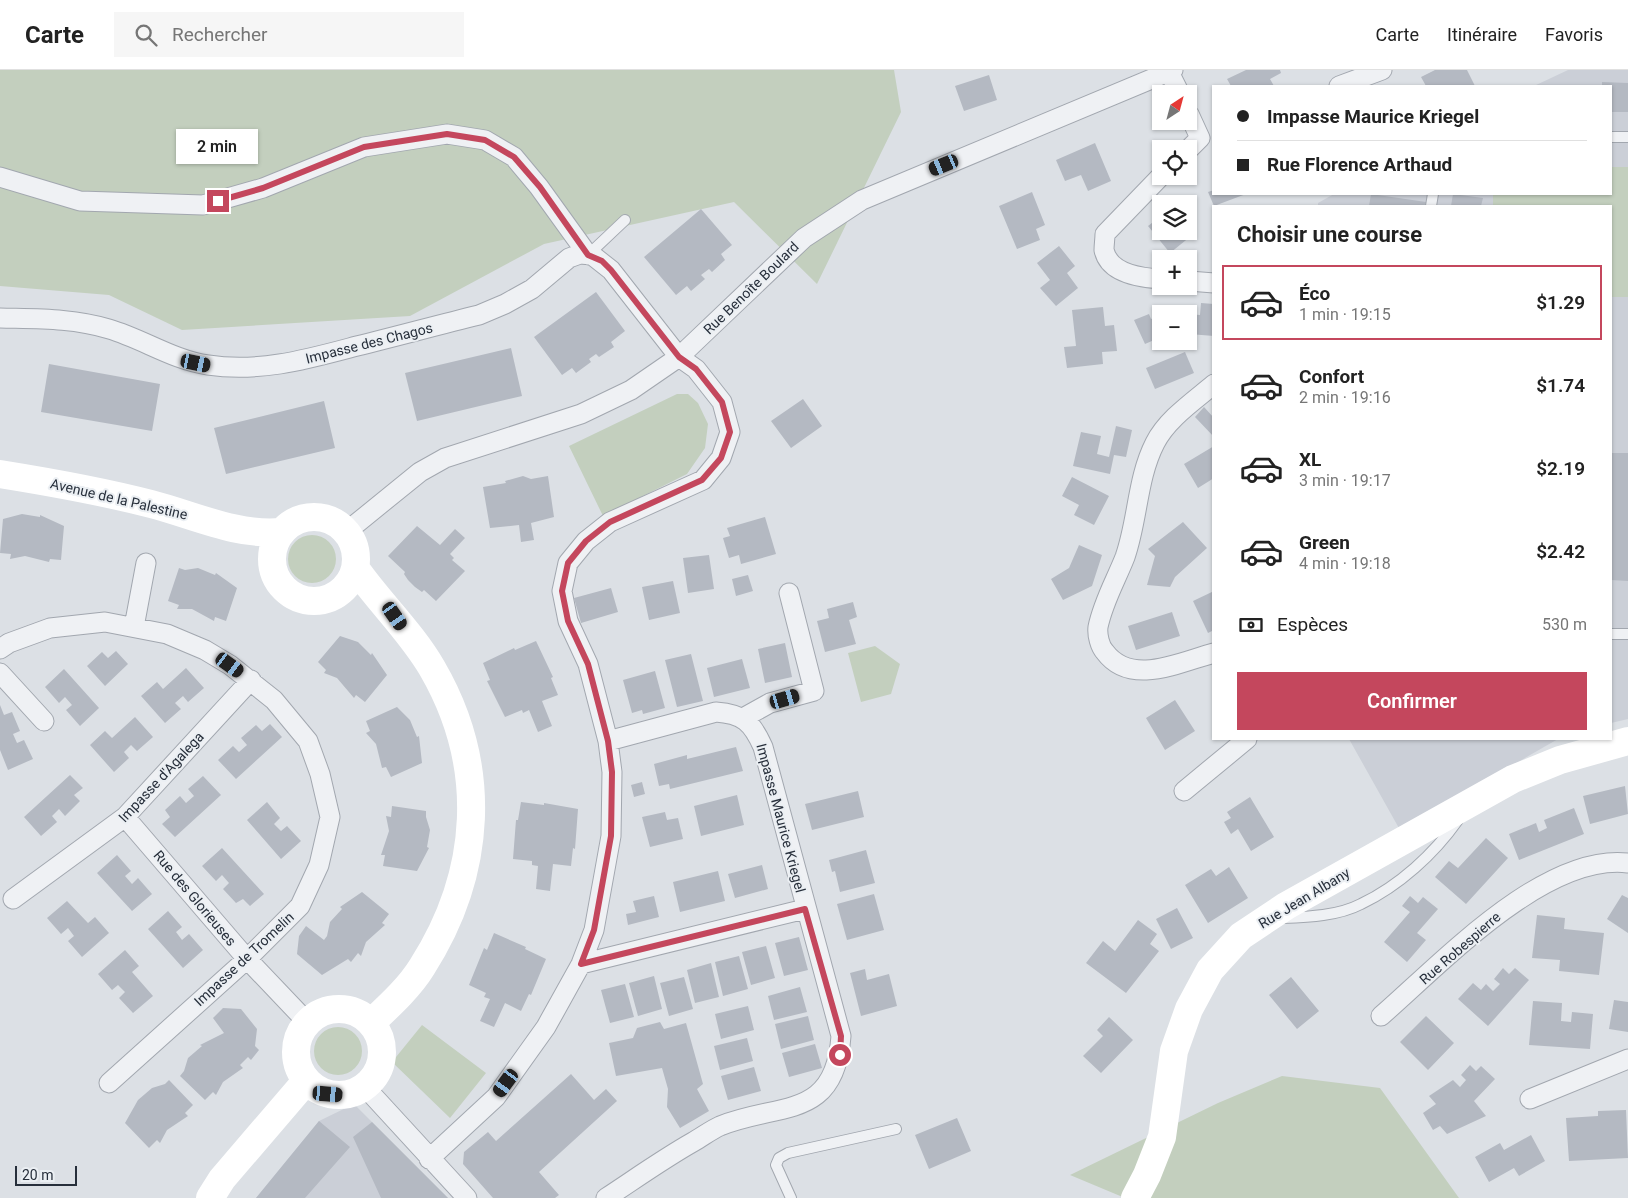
<!DOCTYPE html>
<html lang="fr">
<head>
<meta charset="utf-8">
<style>
	body { margin:0; font-family:Roboto,sans-serif; background:#f6f6f6; color:#222; height:100vh; display:flex; flex-direction:column; font-size:19px; white-space:nowrap }
	* { box-sizing:border-box; margin:0 }
	p { font-size:16px; color:#767676 }
	.icon { flex:none; width:28px; height:28px; fill:none; stroke:currentColor; stroke-width:2; stroke-linecap:round; stroke-linejoin:round }
	.map { position:relative; flex:1; overflow:hidden }
	.panel { position:absolute; left:1212px; top:135px; width:400px; height:535px; display:flex; flex-direction:column; background:#fff; border-radius:0px; box-shadow:0 1px 4px #0004 }
	.panel>* { flex:none }
	.hud { position:absolute; left:1212px; top:15px; width:400px; height:110px; border-radius:0px; box-shadow:0 1px 4px #0004; display:grid; align-content:center; height:110px; padding:0 25px; background:#fff }
	.needle { width:32px; rotate:36deg }
	.buttons { position:absolute; left:1152px; top:15px; display:grid; gap:10px }
	.buttons a { display:grid; place-items:center; width:45px; height:45px; border-radius:0px; background:#fff; box-shadow:0 1px 4px #0004; font-size:25px }
	.scale { position:absolute; left:15px; bottom:12px; width:62px; box-sizing:border-box; padding-left:5px; border:2px solid #272f3b; border-top:0; font-size:14px; line-height:18px; white-space:nowrap; color:#272f3b; -webkit-text-stroke:4px #ebeff3; paint-order:stroke }
	.end { position:absolute; width:22px; height:22px; margin:-11px; border:6px solid #c4475d; background:#fff; box-shadow:0 0 0 2px #fff }
	.from { border-radius:50% }
	.bubble { position:absolute; height:35px; border-radius:0px; background:#fff; box-shadow:0 1px 4px #0004; font-size:16px; font-weight:600; line-height:35px; text-align:center }
	.car { position:absolute; width:15px; height:30px; margin:-15px -8px; border-radius:6px; box-shadow:0 0 4px 1px #0007; background:linear-gradient(#222 24%,#8ab4d8 0 40%,#222 0 76%,#8ab4d8 0 86%,#222 0) }
	.hud b { display:flex; align-items:center; gap:18px; height:48px; font-size:19px }
	.hud b+b { border-top:1px solid #e0e0e0 }
	.hud i { width:12px; height:12px; background:#222 }
	ul { padding:0; list-style:none }
	li { display:flex; align-items:center; gap:15px; height:75px; margin:0 10px 8px; padding:0 15px; border:2px solid transparent; border-radius:0px }
	li div { flex:1 }
	li b { display:block; font-size:19px }
	li em { font-style:normal; font-weight:600 }
	li.current { border-color:#c4475d }
	li>.icon { width:45px; height:45px; stroke-width:1.5 }
	h2 { padding:0 25px; font-size:22px; line-height:60px }
	.pay { display:flex; align-items:center; gap:12px; height:55px; padding:0 25px; font-size:19px }
	.pay p { margin-inline-start:auto }
	.button { display:flex; gap:10px; margin-top:auto; padding:10px 25px }
	.button a { flex:1; height:58px; border-radius:0px; background:#c4475d; color:#fff; font-size:20px; font-weight:600; line-height:58px; text-align:center }
	header { display:flex; align-items:center; gap:30px; box-sizing:border-box; height:70px; padding:0 25px; background:#fff; border-bottom:1px solid #e0e0e0 }
	header strong { font-size:24px }
	nav { display:flex; gap:28px; margin-inline-start:auto; font-size:18px }
	.search { width:350px; height:45px; background:#f6f6f6; display:flex; align-items:center; gap:12px; box-sizing:border-box; padding:0 18px; border-radius:0px; color:#767676; font-size:19px }
	.map>svg:first-child { display:block }
</style>
</head>
<body>
<header>
<strong>Carte</strong>
<div class="search"><svg class="icon" aria-label="search" viewBox="0 0 24 24"><circle cx="10" cy="10" r="6"/><path d="M15 15l6 6"/></svg>Rechercher</div>
<nav><a>Carte</a><a>Itinéraire</a><a>Favoris</a></nav>
</header>
<div class="map">
<svg width="1628" height="1128" viewBox="0 0 1628 1128">
	<rect width="100%" height="100%" fill="#dce0e5"/>
	<path fill="#cbcfd7" d="M1568,0H1628V649L1611,653V136H1318V133L1334,124H1611V16H1534Z
		M1349,669H1558L1400,760Z
		M354,1034L448,1128H256L319,1051Z"/>
	<path fill="#c3cfbe" d="M0,0H894L901,42L817,214L734,132L544,174L410,246L182,260L109,225L0,216Z
		M1611,97H1628V227H1611V136H1493V124H1611Z
		M677,324H688L698,333L708,354L705,378L687,404L603,446L569,376Z
		M288 489a24 24 0 1 1 48 0a24 24 0 1 1-48 0Z
		M875,576L900,594L891,624L861,632L848,583Z
		M422,955L486,1003L450,1048L392,992Z
		M314 981a24 24 0 1 1 48 0a24 24 0 1 1-48 0Z
		M1282,1006L1380,1018L1459,1128H1125L1070,1105L1218,1033Z"/>
	<path fill="#b4b9c2" d="M1246,0H1280L1281,3L1270,9L1274,16H1231L1227,9Z
		M1435,0H1467L1475,16H1426L1421,7Z
		M989,5L997,30L964,41L955,16Z
		M1602,12L1628,13V42H1611V16H1602Z
		M1095,73L1111,111L1088,121L1081,105L1065,111L1056,90Z
		M1214,120V124H1246L1214,136L1208,122Z
		M1032,122L1045,155L1036,159L1040,170L1017,179L999,136Z
		M1371,124L1426,132L1425,136H1369Z
		M1453,124L1483,128L1481,136H1451Z
		M701,139L732,175L721,184L725,190L712,202L709,199L701,205L705,209L691,221L687,216L676,225L644,187Z
		M1161,146V161H1189V153L1196,162L1170,183L1148,156Z
		M1059,176L1075,196L1067,203L1078,218L1056,236L1040,218L1050,210L1037,193Z
		M596,222L625,261L611,272L614,277L599,287L596,284L589,289L591,292L576,303L572,298L562,305L534,267Z
		M1201,233L1214,234V266L1189,264V244L1200,245Z
		M1103,237L1105,256L1114,255L1117,281L1102,282L1103,294L1067,298L1064,277L1076,276L1072,240Z
		M1149,244L1151,249L1161,244V267L1145,274L1134,250Z
		M511,278L522,326L417,351L405,303Z
		M1185,282L1194,303L1155,319L1146,298Z
		M49,294L160,314L152,361L41,342Z
		M803,329L822,356L791,378L771,351Z
		M324,331L335,378L226,404L214,358Z
		M1204,337L1214,348V367L1195,347Z
		M1116,356L1132,360L1126,387L1114,385L1110,404L1073,396L1081,362L1101,366L1097,384L1109,387Z
		M1214,376V408L1198,418L1184,394Z
		M1611,383H1628V511L1611,510Z
		M523,406L531,409L548,406L554,447L531,453L534,470L521,472L519,455L490,458L483,417L506,413L505,411Z
		M1072,407L1109,426L1094,455L1074,445L1079,435L1062,426Z
		M22,444L40,447V445L64,456L61,490L50,489L49,492L25,486L10,489L11,484L0,483L3,449Z
		M765,447L776,484L741,494L739,485L729,488L723,468L730,466L727,458Z
		M1183,452L1207,478L1175,507L1170,517L1147,515L1155,486L1148,479Z
		M417,456L440,475L455,459L465,468L450,484L454,488L452,490L465,501L436,531L424,520L422,522L415,517L408,510L404,504L405,502L388,486Z
		M1079,475L1102,485L1092,516L1063,530L1051,509L1069,498Z
		M709,485L714,519L688,523L683,488Z
		M179,498L185,500L198,498L215,505L216,503L237,518L226,551L215,547L214,551L192,539H177L179,535L168,531Z
		M748,505L753,521L736,526L732,509Z
		M673,511L680,543L649,550L642,517Z
		M611,518L618,542L581,553L574,528Z
		M1214,521V560L1208,563L1193,531Z
		M853,532L857,547L849,550L856,574L825,582L817,551L829,548L827,539Z
		M1172,542L1180,566L1136,580L1128,556Z
		M340,566L358,572L371,585L372,583L387,605L365,632L356,625L354,628L337,608L324,603L326,600L318,592Z
		M536,571L553,607L551,608L558,625L542,631L552,656L538,662L529,640L523,643L522,640L505,647L487,611L490,610L483,593L514,578L515,580Z
		M785,573L792,607L765,613L758,579Z
		M116,581L128,594L105,616L87,596L102,582L108,588Z
		M691,584L703,631L677,637L665,590Z
		M742,589L750,618L714,627L707,598Z
		M186,598L204,618L188,632L183,626L175,633L181,639L165,653L141,626L157,612L163,619Z
		M64,599L99,638L80,656L66,640L72,635L65,627L59,633L45,617Z
		M655,601L665,638L643,644L642,640L632,643L623,610Z
		M1175,630L1195,661L1165,680L1146,648Z
		M0,635L4,645L12,642L20,661L13,664L17,673L24,670L33,689L8,700L0,680Z
		M397,637L410,650L417,667L419,666L422,693L391,707L386,697L382,698L376,674L366,663L370,661L366,651Z
		M135,647L153,667L137,681L131,675L124,682L129,688L114,702L90,675L105,661L112,668Z
		M270,654L282,667L236,709L218,690L233,676L239,682L247,675L241,668L256,655L262,661Z
		M736,677L743,701L670,719L669,714L659,716L654,694L687,685V689Z
		M70,705L83,718L74,725L80,731L65,746L59,739L52,746L57,752L41,766L24,747Z
		M203,706L221,725L175,767L162,754L170,747L165,740L180,726L186,733L194,726L188,719Z
		M642,712L645,724L634,727L631,715Z
		M1625,716L1628,744L1590,754L1583,726Z
		M858,721L864,747L812,760L805,734Z
		M737,725L744,755L701,766L694,736Z
		M1250,727L1274,767L1251,781L1238,759L1231,764L1224,752L1231,748L1227,742Z
		M267,732L280,748L274,754L281,761L287,756L301,771L281,789L247,750Z
		M521,732L544,735V733L578,739L575,779L573,778L571,796L553,794L550,821L536,819L538,796L532,795V791L513,789L516,750H518Z
		M392,736L426,741V747L430,760L427,777L429,778L417,801L383,796L385,785H381L389,761L386,746L391,747Z
		M1574,738L1584,764L1519,790L1509,764L1536,753L1539,762L1547,758L1544,750Z
		M665,742L667,750L678,748L683,769L650,777L642,747Z
		M1486,768L1508,788L1466,834L1435,807L1449,791L1458,798Z
		M222,778L264,824L250,836L243,829L236,833L223,819L229,813L222,805L216,811L202,796Z
		M866,780L875,813L840,822L835,801L832,802L829,790Z
		M117,785L131,801L125,806L132,814L138,808L152,824L132,841L97,803Z
		M762,795L768,819L735,828L728,804Z
		M1229,797L1248,828L1208,853L1185,815L1211,799L1216,806Z
		M718,801L725,831L680,842L673,812Z
		M362,822L389,844L382,853L385,855L366,872L361,886L358,883L351,892L348,889L322,905L297,884L299,866L306,856L324,870L327,866L330,852L342,839L340,837Z
		M874,824L884,860L847,870L837,834Z
		M1622,825L1628,828V863L1607,849Z
		M654,826L659,847L628,855L626,844L636,842L633,831Z
		M1410,826L1418,833L1423,827L1438,839L1417,863L1426,870L1407,892L1384,872L1410,842L1402,836Z
		M67,831L88,853L95,847L109,863L82,887L68,871L74,866L68,858L61,864L47,848Z
		M1177,838L1193,868L1171,879L1156,849Z
		M168,841L182,857L176,862L182,870L189,864L203,880L183,898L148,859Z
		M1537,845L1565,848L1564,859L1604,863L1599,905L1559,901L1560,890L1532,888Z
		M1138,850L1157,864L1150,874L1159,881L1126,923L1086,893L1103,871L1115,881Z
		M494,863L526,877L525,879L546,889L531,925L529,924L521,941L505,933L494,957L480,951L490,929L484,927L486,923L469,915L484,878L487,880Z
		M799,867L808,900L784,906L775,873Z
		M766,876L775,908L751,915L742,882Z
		M125,880L139,896L132,902L153,926L133,943L119,928L125,922L118,915L112,920L98,904Z
		M739,886L748,919L723,926L715,892Z
		M711,893L719,927L695,933L687,900Z
		M1503,898L1509,904L1515,898L1529,910L1488,956L1458,929L1473,913L1481,920L1486,914L1493,921L1500,914L1494,909Z
		M865,899L867,910L889,904L897,936L861,946L850,903Z
		M654,906L662,939L638,946L629,913Z
		M684,907L693,939L669,946L660,913Z
		M1291,907L1319,941L1297,959L1269,925Z
		M625,914L634,947L610,953L601,920Z
		M800,917L807,942L774,950L768,926Z
		M1614,930L1628,932V962L1609,959Z
		M1533,931L1562,933L1561,951L1571,952L1572,942L1593,944L1590,979L1529,975Z
		M748,936L754,960L721,969L715,944Z
		M223,938L241,939L257,959L255,976L259,980L251,990L248,987L240,995L243,998L223,1012L216,1025L213,1022L205,1030L180,1006L184,1001L188,988L202,976L200,975L224,963L213,948Z
		M808,946L814,970L781,979L775,954Z
		M1426,946L1454,973L1428,1000L1400,972Z
		M1109,947L1133,970L1101,1003L1083,986L1103,966L1097,960Z
		M660,952L664,959L686,953L703,1014L697,1019L709,1041L680,1058L667,1037L668,1019L662,998L616,1006L609,973L633,968L637,958Z
		M747,968L753,991L720,1000L714,976Z
		M815,974L822,998L789,1007L782,983Z
		M1470,995L1476,1001L1481,996L1495,1009L1474,1031L1486,1046L1447,1064L1440,1056L1433,1060L1423,1043L1436,1034L1429,1026L1453,1010L1460,1017L1466,1010L1461,1005Z
		M754,997L761,1021L728,1030L721,1006Z
		M571,1004L594,1030L606,1019L617,1031L539,1102L559,1125L555,1128H493L463,1094L464,1082L488,1062L496,1071Z
		M169,1010L193,1035L185,1043L188,1046L167,1060L160,1073L157,1070L149,1078L125,1053L138,1030L152,1018L165,1014Z
		M1626,1040L1628,1088L1569,1091L1566,1048L1598,1046V1041Z
		M957,1048L971,1081L929,1099L915,1065Z
		M319,1051L350,1077L305,1128H256Z
		M372,1052L448,1128H381L353,1067Z
		M1531,1065L1545,1091L1519,1106L1514,1098L1489,1112L1475,1087L1500,1073L1504,1080Z"/>
	<g fill="none" stroke-linecap="round" stroke-linejoin="round">
		<defs>
			<path id="lane" d="M1611,67H1628
				M1431,136L1433,124
				M588,185L625,150
				M1611,564H1628
				M1282,848C1308,847 1338,846 1361,834C1399,816 1434,784 1458,750
				M791,1128L776,1095L779,1088L788,1083L896,1059"/>
			<path id="street" d="M1169,2L1180,24
				M1339,16L1382,0
				M1189,44L1200,68L1189,79
				M1161,106L1105,164C1105,169 1104,175 1104,180C1109,204 1142,208 1161,209
				M0,107L80,131L203,135L263,118L364,77L447,64L485,70L514,87L539,117L588,185
				M1189,211L1214,213
				M0,248C37,249 73,248 109,259C143,269 173,290 208,295C260,303 308,289 357,276C398,266 438,255 479,245L505,234L532,219L569,188L580,184L592,185L611,200L679,287L696,299L722,332L730,362L721,388L703,410L610,452L586,471L568,493L562,521L568,551L588,594L608,671L612,702L611,766L594,860L581,894L546,957L496,1027L429,1089
				M1214,314C1194,331 1167,349 1155,373C1137,408 1138,450 1125,487C1116,510 1103,532 1098,557C1097,565 1100,577 1105,582C1131,617 1180,592 1214,583
				M346,462L420,402L445,388L581,344L631,320L679,287L804,168L862,130L1173,0
				M134,557L146,493
				M0,579L9,573L50,558L105,552L167,564L205,580L230,595L274,630L308,671L320,704L330,747L319,795L300,836L247,889L109,1013
				M0,603L44,651
				M743,648L770,633L814,621L789,523
				M1184,721L1247,669
				M125,747L247,889L307,952
				M13,829L125,747L251,610
				M581,894L805,839
				M1381,946C1441,894 1544,783 1628,793
				M365,1017L467,1128
				M1530,1029L1628,989
				M606,1128C635,1109 663,1089 693,1072C702,1067 711,1060 720,1056C779,1032 835,1051 841,966L763,677C752,652 743,644 716,642L608,671"/>
		</defs>
		<use href="#lane" stroke="#a2a7af" stroke-width="12"/>
		<use href="#street" stroke="#a2a7af" stroke-width="21"/>
		<use href="#lane" stroke="#eff1f4" stroke-width="10"/>
		<use href="#street" stroke="#eff1f4" stroke-width="19"/>
		<path stroke="#fff" stroke-width="28" d="M0,404C50,412 101,421 151,434C194,445 236,466 281,462
			M272 489a42 42 0 1 1 84 0a42 42 0 1 1-84 0Z
			M356,499C380,533 411,562 432,598C489,696 482,803 422,897C409,918 389,936 371,953
			M296 982a43 43 0 1 1 86 0a43 43 0 1 1-86 0Z
			M210,1128L222,1109L306,1011
			M1135,1128L1147,1105L1162,1067L1174,981L1189,939L1210,900L1241,866L1286,836L1513,709L1560,690L1628,671"/>
	</g>
	<g fill="none" stroke-linecap="round" stroke-linejoin="round">
		<path stroke="#c4475d" stroke-width="6" d="M218,131L263,118L364,77L447,64L485,70L514,87L540,117L588,185L602,191L611,200L679,287L696,299L722,332L730,362L721,388L702,410L610,452L586,471L568,493L562,521L568,551L588,594L608,671L612,702L611,766L594,860L581,894L805,839L841,966L840,985"/>
	</g>
	<g text-anchor="middle" dominant-baseline="central" stroke-width="4" stroke-linejoin="round" paint-order="stroke">
		<g font-size="14" fill="#272f3b" stroke="#ebeff3">
			<text transform="translate(751 218) rotate(-44)">Rue Benoîte Boulard</text>
			<text transform="translate(369 273) rotate(-14)">Impasse des Chagos</text>
			<text transform="translate(119 429) rotate(13)">Avenue de la Palestine</text>
			<text transform="translate(161 707) rotate(-47)">Impasse d'Agalega</text>
			<text transform="translate(781 748) rotate(75)">Impasse Maurice Kriegel</text>
			<text transform="translate(195 828) rotate(50)">Rue des Glorieuses</text>
			<text transform="translate(1304 828) rotate(-31)">Rue Jean Albany</text>
			<text transform="translate(1460 878) rotate(-41)">Rue Robespierre</text>
			<text transform="translate(244 889) rotate(-43)">Impasse de Tromelin</text>
		</g>
	</g>
</svg>
<div class="buttons">
<a><svg class="needle" viewBox="-14 -14 28 28"><path d="M0-13l5 13h-10z" fill="#e53935"/><path d="M0 13l5-13h-10z" fill="#767676"/></svg></a>
<a><svg class="icon" aria-label="locate" viewBox="0 0 24 24"><circle cx="12" cy="12" r="6"/><path d="M12 2v4M12 18v4M2 12h4M18 12h4"/></svg></a>
<a><svg class="icon" aria-label="layers" viewBox="0 0 24 24"><path d="M12 4l9 5-9 5-9-5zM3 14l9 5 9-5"/></svg></a>
<a>+</a>
<a>−</a>
</div>
<div class="scale">20 m</div>
<i class="end from" style="left:840px;top:985px"></i>
<i class="end" style="left:218px;top:131px"></i>
<div class="bubble" style="left:176px;top:59px;width:82px">2 min</div>
<i class="car" style="left:944px;top:95px;rotate:248deg"></i>
<i class="car" style="left:196px;top:293px;rotate:102deg"></i>
<i class="car" style="left:395px;top:546px;rotate:145deg"></i>
<i class="car" style="left:230px;top:595px;rotate:126deg"></i>
<i class="car" style="left:785px;top:629px;rotate:74deg"></i>
<i class="car" style="left:506px;top:1013px;rotate:216deg"></i>
<i class="car" style="left:328px;top:1024px;rotate:95deg"></i>
<div class="hud">
<b><i class="from"></i>Impasse Maurice Kriegel</b>
<b><i></i>Rue Florence Arthaud</b>
</div>
<section class="panel">
<h2>Choisir une course</h2>
<ul>
<li class="current"><svg class="icon" aria-label="car" viewBox="0 0 24 24"><path d="M5 17H2v-5l4-1 3-4h7l3 4 3 1v5h-3M9 17h6M6 11h13"/><circle cx="7" cy="17" r="2"/><circle cx="17" cy="17" r="2"/></svg><div><b>Éco</b><p>1 min · 19:15</p></div><em>$1.29</em></li>
<li><svg class="icon" aria-label="car" viewBox="0 0 24 24"><path d="M5 17H2v-5l4-1 3-4h7l3 4 3 1v5h-3M9 17h6M6 11h13"/><circle cx="7" cy="17" r="2"/><circle cx="17" cy="17" r="2"/></svg><div><b>Confort</b><p>2 min · 19:16</p></div><em>$1.74</em></li>
<li><svg class="icon" aria-label="car" viewBox="0 0 24 24"><path d="M5 17H2v-5l4-1 3-4h7l3 4 3 1v5h-3M9 17h6M6 11h13"/><circle cx="7" cy="17" r="2"/><circle cx="17" cy="17" r="2"/></svg><div><b>XL</b><p>3 min · 19:17</p></div><em>$2.19</em></li>
<li><svg class="icon" aria-label="car" viewBox="0 0 24 24"><path d="M5 17H2v-5l4-1 3-4h7l3 4 3 1v5h-3M9 17h6M6 11h13"/><circle cx="7" cy="17" r="2"/><circle cx="17" cy="17" r="2"/></svg><div><b>Green</b><p>4 min · 19:18</p></div><em>$2.42</em></li>
</ul>
<div class="pay"><svg class="icon" aria-label="cash" viewBox="0 0 24 24"><path d="M3 7h18v10H3z"/><circle cx="12" cy="12" r="2"/></svg>Espèces<p>530 m</p></div>
<div class="button"><a>Confirmer</a></div>
</section>
</div>
</body>
</html>
